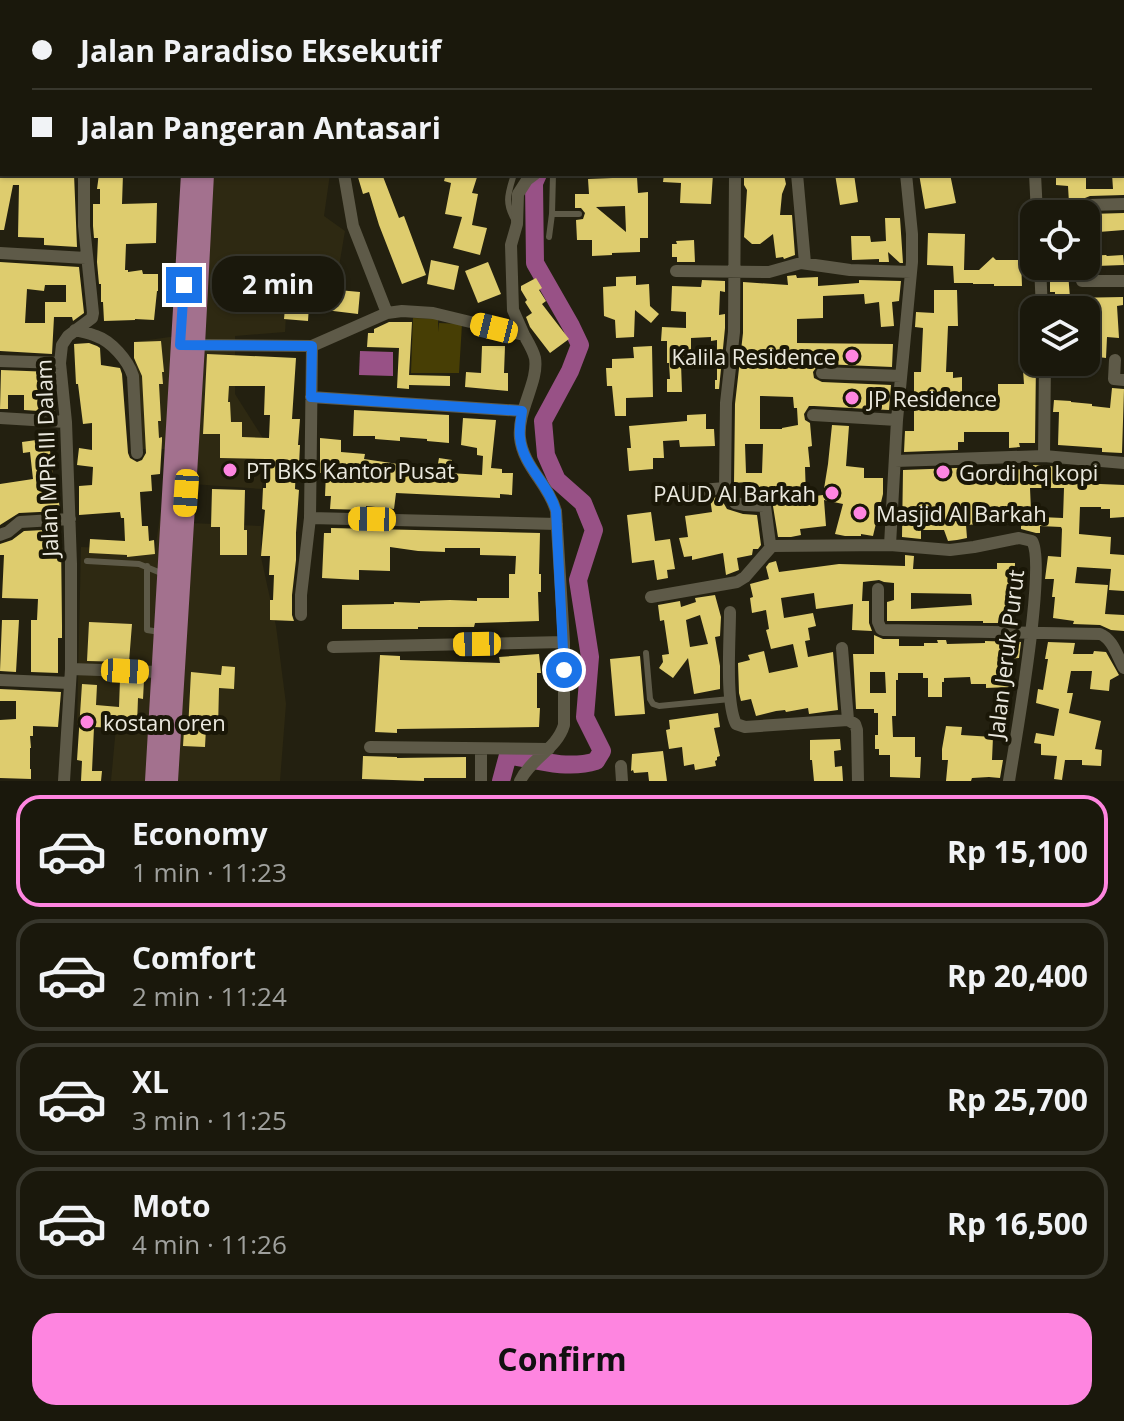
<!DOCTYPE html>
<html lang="en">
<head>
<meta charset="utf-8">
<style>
	body { margin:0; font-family:"Open Sans",sans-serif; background:#232115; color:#f1f3f6; height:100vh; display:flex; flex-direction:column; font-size:30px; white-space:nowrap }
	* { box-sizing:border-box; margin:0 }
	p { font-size:26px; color:#9fa09d }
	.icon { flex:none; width:44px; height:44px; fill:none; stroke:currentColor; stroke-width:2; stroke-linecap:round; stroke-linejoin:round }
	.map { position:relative; height:781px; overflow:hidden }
	.side { display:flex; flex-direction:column; background:#1a180c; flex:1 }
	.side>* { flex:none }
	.top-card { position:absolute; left:0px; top:0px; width:1124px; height:176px; box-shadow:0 2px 6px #0004,0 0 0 2px #38372d; display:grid; align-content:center; height:176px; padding:0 32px; background:#1a180c }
	.buttons { position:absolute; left:1020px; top:200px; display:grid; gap:16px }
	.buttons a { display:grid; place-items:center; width:80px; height:80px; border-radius:16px; background:#1a180c; box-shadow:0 2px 6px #0004,0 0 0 2px #38372d; font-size:40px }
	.end { position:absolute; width:36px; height:36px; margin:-18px; border:10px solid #1a73e8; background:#fff; box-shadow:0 0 0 4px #fff }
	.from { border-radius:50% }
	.bubble { position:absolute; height:56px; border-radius:24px; background:#1a180c; box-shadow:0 2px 6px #0004,0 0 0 2px #38372d; font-size:26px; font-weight:700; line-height:56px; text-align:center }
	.car { position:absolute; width:24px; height:48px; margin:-24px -12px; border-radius:10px; box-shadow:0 0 6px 2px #0007; background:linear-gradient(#f5c518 24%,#345 0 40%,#f5c518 0 76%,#345 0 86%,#f5c518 0) }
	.top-card b { display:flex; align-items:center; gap:28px; height:76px; font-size:30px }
	.top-card b+b { border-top:2px solid #38372d }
	.top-card i { width:20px; height:20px; background:#f1f3f6 }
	ul { padding:14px 0 0; list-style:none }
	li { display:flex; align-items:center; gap:24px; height:112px; margin:0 16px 12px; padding:0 16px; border:4px solid #38372d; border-radius:24px }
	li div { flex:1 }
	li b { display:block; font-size:30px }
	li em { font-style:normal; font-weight:700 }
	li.on { border-color:#fe85e0 }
	li>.icon { width:72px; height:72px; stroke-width:1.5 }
	.primary-button { display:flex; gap:16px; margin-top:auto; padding:16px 32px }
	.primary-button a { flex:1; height:92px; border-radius:24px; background:#fe85e0; color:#111; font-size:32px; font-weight:700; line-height:92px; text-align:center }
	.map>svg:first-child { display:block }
</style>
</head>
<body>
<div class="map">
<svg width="1124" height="781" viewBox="0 0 1124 781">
	<rect width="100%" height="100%" fill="#232010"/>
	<path fill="#2e2912" d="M182,174H330L324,216L345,231L335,290L288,284L285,332L235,336V394L266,443L262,489L192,484L189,523L261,526V557L276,626L286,704L280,781H111L116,727L77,725L81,547L155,550L170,449H139L134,342L177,336Z"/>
	<path fill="#473e05" d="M413,318L438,319V332L439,323L462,324L459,373H411Z"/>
	<path fill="#985186" d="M360,351L393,352V376L359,375Z"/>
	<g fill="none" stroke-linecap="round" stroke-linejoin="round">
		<path stroke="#985186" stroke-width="18" d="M648,2L650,0
			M501,781L508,755C536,760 568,770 596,761L602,751L585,717L590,657L578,580L594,530L583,503L557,480L546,455L543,421L570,371L580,345L571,326L535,263L534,183L538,174"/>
	</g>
	<path fill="#decc6e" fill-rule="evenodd" d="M0,174H74L77,247L44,245V238L18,237L19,185H13L4,230H0Z
		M99,174H123L122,204L157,203L156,243L126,244L125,270H128V272L142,270L143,274H158V291H157L154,320L135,319V320L104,321L103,302H101V284H99L97,262L98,238H94L93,226V204H100V189H97Z
		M357,174H382L399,218L404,216L426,275L402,284L379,225L369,192L363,194Z
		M446,174H478L472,193L478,194L472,225L487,228L480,255L453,248L462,217L445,214L451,183L444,181Z
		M664,174H713L711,204L680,203L681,183L663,182Z
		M748,174L784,175L786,184L782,194L780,215H792L795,255L784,259L783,257L776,258L773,234L760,244H752L744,237L747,190L744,185V178Z
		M835,174H854L858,202L840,205Z
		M919,174H950L956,203L925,209Z
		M1056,174H1086V189H1113L1112,174H1124V195L1090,196L1085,198L1082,203H1069L1068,186L1056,185Z
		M637,177L638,193L648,192V238H640V252L612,253V255L592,256V240H577L576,220L583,219L585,213L581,208H575V194H589L588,179ZM625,206L626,232L596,207Z
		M1085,212L1090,214L1124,213V230L1086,233Z
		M885,218H900L903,263H900L888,252L889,262H879V259L852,260L851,236H870L871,242L886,241Z
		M928,233L965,234L964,270H979L993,257L996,260H1021L1022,286H994V284H973V283H954L953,266L927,265Z
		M694,240L695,262H677V257H672V244H677L676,241Z
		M1106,255L1107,256L1123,255L1124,265L1096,266V264L1086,265V256Z
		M431,260L459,266L454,290L427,284Z
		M0,262L79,267L84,313L73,321L72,317H54L52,354L0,351ZM45,285H66V302H45V323H25L27,289L44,291Z
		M488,262L501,294L478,303L465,271Z
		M1068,272L1070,298L1123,297V305L1117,306L1119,338L1107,337L1106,358L1091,356L1092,341H1086V310H1059L1058,307L1055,308V292H1050V279H1056V273Z
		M796,275L797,278L818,277V286L859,283V280L901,281L899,301L892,302L894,326L881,327L879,302L865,304L864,294L823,296V318L797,319V343L893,344L892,367L822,364L817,366L813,372L814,378L822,382L891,385L889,410L814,406H809L804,414L805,420L810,423L812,446L808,447L810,467H805L806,497L823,495L828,464L832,425L849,426L846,466L864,468V478H883V494L873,536L861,534V536H845L835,534L843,504L824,500L826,526L800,529L801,535L791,537H778L772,500L766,497L747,496V482L734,483L735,404L743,333V282L788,285L787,276ZM760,396L793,397L794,408H797L798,425L782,428V429H760ZM745,444H763L762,473H746Z
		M636,276V285L649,284L650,306L659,314L651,323L635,310L634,337L616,338L615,320L604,316L603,287L616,286V277Z
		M536,278L542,288L539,290L546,301L542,304L569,339L550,353L530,327L526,317L532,313L525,302L527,300L521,290V286Z
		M702,280L725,281V292L720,291L719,315L725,314V328L719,389H715V380H717V340L711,341V337L691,338V363H681L682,392H667V379H670L669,363H667V341H661L662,327L686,328V312L671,311L672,286L701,287Z
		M287,287L310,289L308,321L284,319Z
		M327,289L360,292L358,314L325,310Z
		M934,290H957L958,326H948L946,372H953V378L962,377V400H998V384H1024L1022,355L1034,354V362H1036L1035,443H1019L1020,447L1009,448V432H964V442H958V450L904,452L905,431H914V372H921L923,328L915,327L916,312L934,313Z
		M389,322H412L409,375L450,376V386L409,385V389L397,388L399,348L367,347L368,333H374V329Z
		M161,341L164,372H162L163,384H159L161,421H158L159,438L162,437V441L160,474L151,475L152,491L140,492L142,526H148L149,541L154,540L155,554L127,557V555L89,553L90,539L125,541L124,518H121L120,512L79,515V486L92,485L93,467L77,465L79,448L92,450V423L83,424L78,384H76L74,344L89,343L97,346L100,348L101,365L120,368L122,374L128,453L130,458L137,462L142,460L146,453L142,376L134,358V342Z
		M482,346H505L504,373H508V391L465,387L466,372L481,373Z
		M652,346L653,397L626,398V416H615L612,386H607L606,368H612V359L634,358L633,347Z
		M207,354L296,358L292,419H300L298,445H300L299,465H296L295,489L299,490L296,533V560L292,595V615L294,621L270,620V600H273L274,575H269L270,556H261L265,510L262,509L263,488H266V459L220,458V434H203ZM229,386H265L264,415H270L269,438L242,437V422H231L230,402H228Z
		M1,370L52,372L55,412L24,410V395H8V409H0Z
		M1112,388L1124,389L1122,453L1102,452V448L1058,445L1059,412H1053L1054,400L1071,401V402L1092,404V406L1110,408Z
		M354,410L449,415V443L427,441V439L400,437V441L375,439V436H353Z
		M706,414V429H714L715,446L680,447L679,440L663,441L664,458H653V469L629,471L627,448H631L629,426L687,421V415Z
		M463,418L496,420L491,468L502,469V473H513L512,495L500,494V498L396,493L394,509L366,506V510L330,509L331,496H325L326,473H320V438L341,440V452L365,454L364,459L398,464V467L437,469L439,458L452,460L449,473L482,475L483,456L477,455V448L461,445Z
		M58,437V449L50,450L54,486L57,485L60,511L19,513L0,525V484L33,479L30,452L23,453L22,442Z
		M1033,465L1063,467L1062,479L1076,480V483L1124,485V517L1110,518V509H1101V507H1080L1079,534L1111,537L1110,554L1124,555V591L1109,590L1111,569L1077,567L1075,583L1108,585L1105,614L1124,615V631L1111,630L1100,625L1073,624L1074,621L1053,618L1055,597H1052L1054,579H1045L1048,556L1061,557L1062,529L1061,527L1040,526V533H1036L1021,529V524H1005V522L966,525L967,538L957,540L948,541L944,530H921V539L902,537L903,470L983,467V470L1001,468V470L1033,469ZM1030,488H1064L1063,518L1040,517L1041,511H1031Z
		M212,489L245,490L244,530H247V555H220V527H211Z
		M720,497L727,509L743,514L757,515L761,545L758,549H753L752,555L737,558L739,570L726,575L723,553L692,560V556L684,557L679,538L688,537L685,516L712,512L710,498Z
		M651,512L655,541L670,539L675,569L667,570L668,578L657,580L654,560L632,563L627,515Z
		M331,528L540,533L539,574H541V592H538L539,621L475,623L474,627H418V629H342V605L394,604V602L420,603V601L450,600L477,601V598H509V574H515L516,556L480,555V548H445V552L418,551L390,547V571L359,570V580L322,578L324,533H331Z
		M44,530L45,541L61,540L62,626V638H58V673L31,672V620H37L38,599L2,598L4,555H0V544L12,540L24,531Z
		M905,555L914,556L913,569H997V563H1015L1014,623H983V621H887V602L894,600V583L884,582L879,580L863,582L862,601H869V623L872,631L852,630L853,604L816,609L814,593L781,598L784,618L813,613L816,626L808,628L810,640L805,641L808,657L833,652L838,710L809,714L808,708L786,712L785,710L776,711L756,716L751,699L741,701L739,693L738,663L750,660L748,655L764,651L769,673L798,667L793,644L771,649L766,630L769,629L766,610L752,613L750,598L753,597L750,584L769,579L766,567L769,563L776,561L779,572L839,564L905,566ZM911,593L971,594L972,605L911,609Z
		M715,595L721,617L720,636L715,637L720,666V689L694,694L688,658L673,678L659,668L663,662L662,655L669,654L664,620L660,621L658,605L680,601L681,607L696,602L695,598ZM700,615L708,644L690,647L686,620Z
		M2,620H19L16,672L0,671Z
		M89,622L132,624L129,662L87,661Z
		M874,635L883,639H899V646H924V643H938L937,640H946L947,644L985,643V641L1021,642L1019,658L1010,659V687L986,688V684H971L970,677L944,678V682H942V697H928V678H923V673H898V680H896V716H892L893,737H915V757H921L920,778L890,777V755H879V749H875V735H878V713H874V709H856L853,654H874ZM870,672H885L886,693H870Z
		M1048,642L1075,643L1073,654H1093L1094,651L1106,652L1119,675L1110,680L1109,691L1090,689L1092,671H1071L1067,693H1073L1069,713L1101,721L1095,749L1102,750L1101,766L1082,765V760H1065L1062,780L1054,779L1057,756L1041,755V744L1034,743L1036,733L1054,736L1059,709L1036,703L1038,689L1043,690L1048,659H1045Z
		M539,654L541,673H537V708H540L539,727L397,729V733L375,732L380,655L400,656V660L500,663L499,657Z
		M640,656L645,714L615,716L610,659Z
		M222,666L235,667L234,689L219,688L218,729L206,728L205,747L183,746L184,730H188L191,672L221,675Z
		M120,680H144L143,699L138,698L137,725L117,724V728L94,727L92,771H102L101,781H81L82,761L77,760L82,684L97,685L96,705L119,707Z
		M0,689L61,692L58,727L33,726V736H30L31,748H30V769H31V779L0,778V720L16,719V701H0Z
		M718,713L720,727L714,728L720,756L717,757V760L715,761L716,766L695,770L694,764L684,766L682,747L669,749L666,730L670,729L669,720Z
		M946,726L962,727L961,735L993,737L992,760H1003L1000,778L989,777L972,778L971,781H946L948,760H942V749Z
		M840,739L841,750L834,751L835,767L842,766L843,781H814L812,760H810V740Z
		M663,751L667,781H649L648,772L634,773L633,770L631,771L632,754Z
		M363,756L397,757V758L466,757V778H424V781L362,779Z"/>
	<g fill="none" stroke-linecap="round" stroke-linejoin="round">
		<path stroke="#5e5a48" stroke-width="6" d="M794,2V0
			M514,174C508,194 504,202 515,221
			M553,174L552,214H579
			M549,237L552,214
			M87,561L139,564L161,573
			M147,566V630L160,632
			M646,653L650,699L653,704L659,706L730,699"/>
		<path stroke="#5e5a48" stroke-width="12" d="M519,0L523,2
			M734,0V2
			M104,2L105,0
			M301,2L302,0
			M423,2L424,0
			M681,2L684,0
			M1122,74L1124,73
			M1122,134H1124
			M0,153H2
			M344,174L353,226L387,313
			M735,174L734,332L726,403L725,488L735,503L745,505L765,506L770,544L772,546
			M797,174L805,263
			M1035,174L1037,214
			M1090,205L1124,204
			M0,253L86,258
			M1040,266L1042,310
			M676,271L769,272L801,263L850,270L911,272
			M1082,281H1124
			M75,330C82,332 89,333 96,336C111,341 128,360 133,376L137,453
			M524,335L513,310L511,245L517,224L518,194L527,180L535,174
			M190,345L312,346L387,313L402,311L433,313L524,335C528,342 533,350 535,358C539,382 517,410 520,438C523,466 549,485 556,511L564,642V725C557,749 531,758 520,781
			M1115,360L1114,379L1124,380
			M0,361L60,363
			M822,373L901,376
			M311,397L522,411
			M813,415L897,420
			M0,418L66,422
			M1044,456L1045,362
			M895,461L1044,456L1124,463
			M665,493L725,488
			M310,518L557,524
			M0,535L8,532L20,522L70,519
			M890,545L897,420L912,262V234L906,174
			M772,546L890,545L950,550L974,547L1019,538L1032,541C1047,565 1015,743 1009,781
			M878,589V622L881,629L884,630L1100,634C1113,639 1117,656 1124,668
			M651,597L737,582L745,577L772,546
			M730,612C730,640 725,701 736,724L745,727L848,720L855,724L857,730L858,781
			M301,615V595L310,518L312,346
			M333,647L564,642
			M842,648L848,720
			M71,669L159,672
			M0,680L70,683
			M370,747L549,749
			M621,766L622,781
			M64,781L71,669V564L66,422L60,363L62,345L68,336L92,318L93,313L84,226V174
			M481,781V749"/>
		<path stroke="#a3718e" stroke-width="18" d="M197,2V0
			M213,2V0
			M154,781L190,174
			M169,781L196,345L205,174"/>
	</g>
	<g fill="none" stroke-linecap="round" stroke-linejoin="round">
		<path stroke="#1a73e8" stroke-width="10" d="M184,285L180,345L312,346L311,397L522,411C521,419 519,428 520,437C522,465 549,484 556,511L564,670"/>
	</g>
	<g fill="#fe85e0" stroke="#1a1707" stroke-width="3">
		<circle cx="852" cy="356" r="8"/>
		<circle cx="852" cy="398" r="8"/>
		<circle cx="230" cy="470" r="8"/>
		<circle cx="943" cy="472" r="8"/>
		<circle cx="832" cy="493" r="8"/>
		<circle cx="860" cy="513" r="8"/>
		<circle cx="87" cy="722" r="8"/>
	</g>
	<g text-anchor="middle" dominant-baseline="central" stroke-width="8" stroke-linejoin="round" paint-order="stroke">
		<g font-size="22" fill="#ebe9df" stroke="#1a1707" text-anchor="start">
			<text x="836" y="356" text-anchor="end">Kalila Residence</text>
			<text x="868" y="398">JP Residence</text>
			<text x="246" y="470">PT BKS Kantor Pusat</text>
			<text x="959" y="472">Gordi hq kopi</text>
			<text x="816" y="493" text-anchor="end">PAUD Al Barkah</text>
			<text x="876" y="513">Masjid Al Barkah</text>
			<text x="103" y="722">kostan oren</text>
		</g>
		<g font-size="22" fill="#ebe9df" stroke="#1a1707">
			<text transform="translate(46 458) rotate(-92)">Jalan MPR III Dalam</text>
			<text transform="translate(1005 654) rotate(-83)">Jalan Jeruk Purut</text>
		</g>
	</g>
</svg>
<div class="buttons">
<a><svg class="icon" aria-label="locate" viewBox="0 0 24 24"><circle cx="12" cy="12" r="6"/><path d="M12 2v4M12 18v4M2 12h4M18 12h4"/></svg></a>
<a><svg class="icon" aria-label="layers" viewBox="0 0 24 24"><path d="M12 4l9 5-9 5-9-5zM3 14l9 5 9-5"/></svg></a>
</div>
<i class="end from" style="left:564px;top:670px"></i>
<i class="end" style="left:184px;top:285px"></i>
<div class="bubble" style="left:212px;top:256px;width:132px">2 min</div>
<i class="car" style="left:494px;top:328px;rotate:284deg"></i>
<i class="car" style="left:186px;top:493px;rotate:184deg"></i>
<i class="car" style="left:372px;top:519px;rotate:271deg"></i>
<i class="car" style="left:477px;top:644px;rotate:269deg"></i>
<i class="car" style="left:125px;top:671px;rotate:93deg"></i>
<div class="top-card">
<b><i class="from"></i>Jalan Paradiso Eksekutif</b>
<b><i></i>Jalan Pangeran Antasari</b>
</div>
</div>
<section class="side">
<ul>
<li class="on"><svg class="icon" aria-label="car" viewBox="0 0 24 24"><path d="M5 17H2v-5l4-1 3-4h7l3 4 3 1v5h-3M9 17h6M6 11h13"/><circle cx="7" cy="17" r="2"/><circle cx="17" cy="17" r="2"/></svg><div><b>Economy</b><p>1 min · 11:23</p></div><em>Rp 15,100</em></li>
<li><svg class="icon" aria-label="car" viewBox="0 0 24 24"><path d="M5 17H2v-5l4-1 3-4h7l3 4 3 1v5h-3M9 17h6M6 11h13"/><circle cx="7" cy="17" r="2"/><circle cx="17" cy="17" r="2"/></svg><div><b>Comfort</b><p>2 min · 11:24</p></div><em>Rp 20,400</em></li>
<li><svg class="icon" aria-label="car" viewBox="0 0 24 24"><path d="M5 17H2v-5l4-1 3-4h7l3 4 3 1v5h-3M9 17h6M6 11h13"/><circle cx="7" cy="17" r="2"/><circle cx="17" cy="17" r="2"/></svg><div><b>XL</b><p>3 min · 11:25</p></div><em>Rp 25,700</em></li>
<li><svg class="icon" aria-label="car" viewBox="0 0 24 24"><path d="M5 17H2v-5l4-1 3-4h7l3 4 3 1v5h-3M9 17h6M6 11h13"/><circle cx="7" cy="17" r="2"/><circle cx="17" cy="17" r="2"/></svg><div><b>Moto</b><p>4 min · 11:26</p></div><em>Rp 16,500</em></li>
</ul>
<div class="primary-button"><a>Confirm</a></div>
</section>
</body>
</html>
